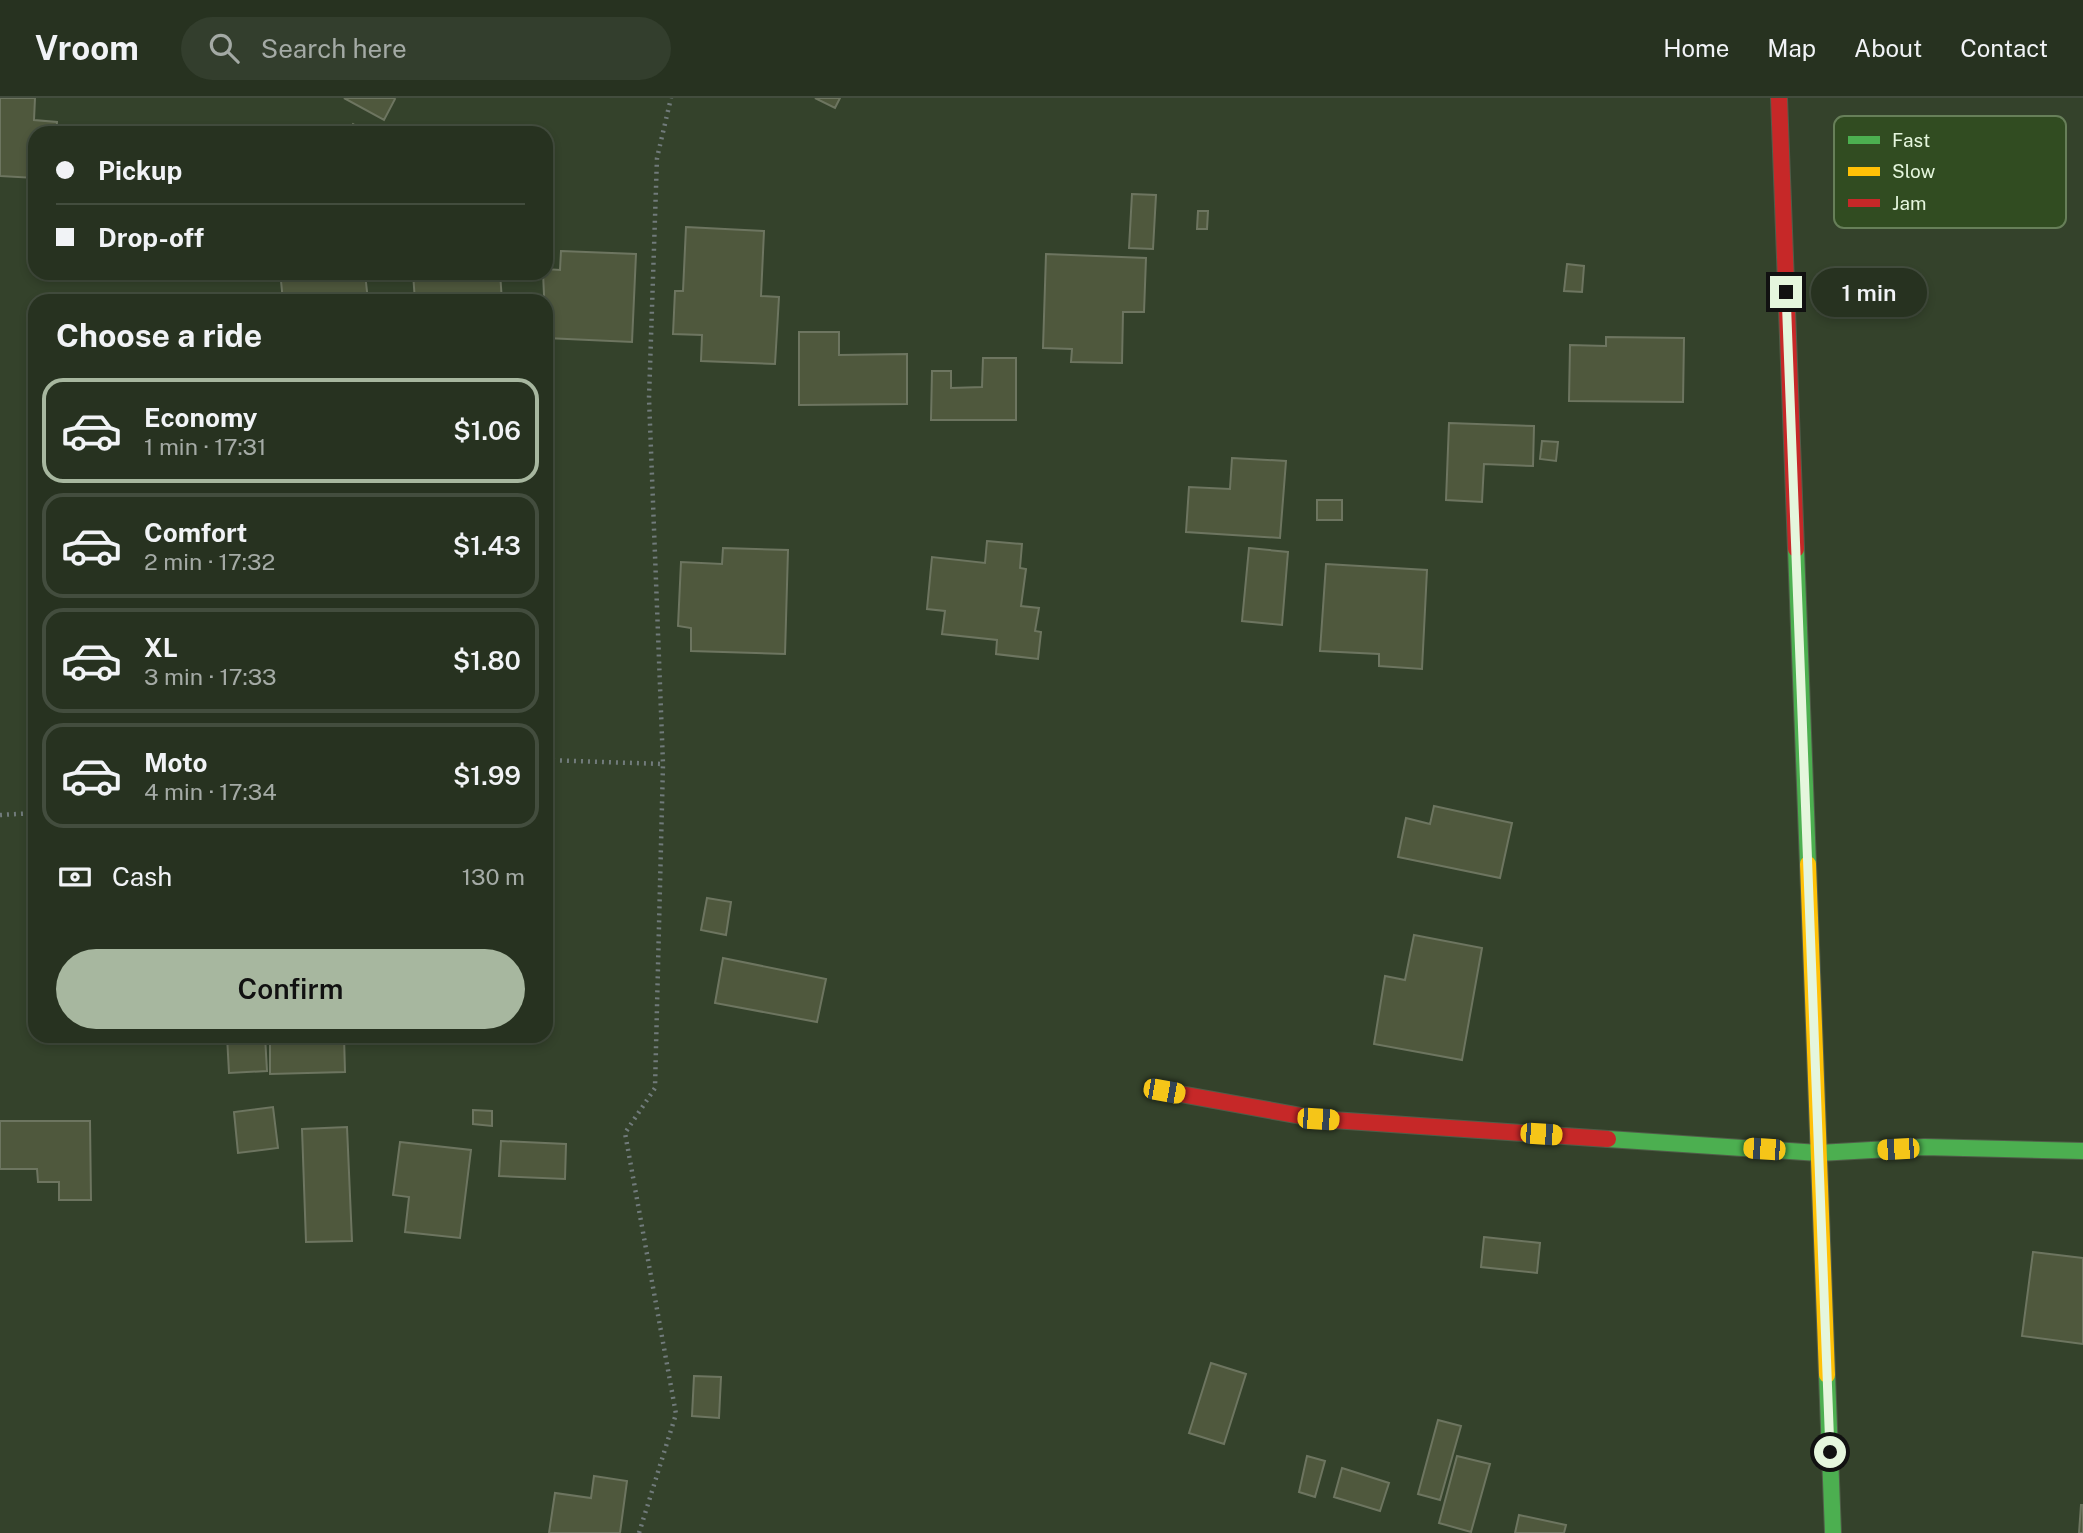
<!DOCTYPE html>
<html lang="en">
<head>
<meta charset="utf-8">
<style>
	body { margin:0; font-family:"Public Sans",sans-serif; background:#333e2d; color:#f1f3f6; height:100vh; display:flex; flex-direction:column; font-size:26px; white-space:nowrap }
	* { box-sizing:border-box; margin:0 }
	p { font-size:23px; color:#a4aaa5 }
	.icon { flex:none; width:38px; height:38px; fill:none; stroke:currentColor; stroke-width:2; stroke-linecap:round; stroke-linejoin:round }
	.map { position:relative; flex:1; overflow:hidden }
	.panel { position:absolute; left:28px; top:196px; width:525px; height:749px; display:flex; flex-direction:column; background:#273220; border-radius:21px; box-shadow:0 4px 10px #0003,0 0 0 2px #434d3e }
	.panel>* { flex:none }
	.guide { position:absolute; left:28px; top:28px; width:525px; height:154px; border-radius:21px; box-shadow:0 4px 10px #0003,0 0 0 2px #434d3e; display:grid; align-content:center; height:154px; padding:0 28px; background:#273220 }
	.end { position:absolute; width:32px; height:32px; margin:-16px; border:9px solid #e5f6dd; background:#111; box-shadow:0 0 0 4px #111 }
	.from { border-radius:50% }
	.bubble { position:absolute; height:49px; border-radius:24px; background:#273220; box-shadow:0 4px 10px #0003,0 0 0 2px #434d3e; font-size:23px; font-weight:600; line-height:49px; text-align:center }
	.car { position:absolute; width:21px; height:42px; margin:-21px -10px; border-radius:9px; box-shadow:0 0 5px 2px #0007; background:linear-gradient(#f5c518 24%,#345 0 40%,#f5c518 0 76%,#345 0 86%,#f5c518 0) }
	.guide b { display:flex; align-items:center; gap:24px; height:66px; font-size:26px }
	.guide b+b { border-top:2px solid #434d3e }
	.guide i { width:18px; height:18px; background:#f1f3f6 }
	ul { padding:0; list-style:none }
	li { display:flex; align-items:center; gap:21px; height:105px; margin:0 14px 10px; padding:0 14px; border:4px solid #434d3e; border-radius:21px }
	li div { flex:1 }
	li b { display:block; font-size:26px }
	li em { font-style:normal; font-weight:600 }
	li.current { border-color:#a7b79f }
	li>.icon { width:63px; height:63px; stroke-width:1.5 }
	h2 { padding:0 28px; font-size:32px; line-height:84px }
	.pay { display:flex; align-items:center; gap:18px; height:77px; padding:0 28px; font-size:26px }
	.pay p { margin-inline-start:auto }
	.cta { display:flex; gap:14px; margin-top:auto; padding:14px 28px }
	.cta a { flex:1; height:80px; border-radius:42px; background:#a7b79f; color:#111; font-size:28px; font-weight:600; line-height:80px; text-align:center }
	header { display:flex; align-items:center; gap:42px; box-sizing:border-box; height:98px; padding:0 35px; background:#273220; border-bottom:2px solid #434d3e }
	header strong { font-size:33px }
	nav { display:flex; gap:38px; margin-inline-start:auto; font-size:24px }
	.search { width:490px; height:63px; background:#333e2d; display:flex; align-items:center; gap:18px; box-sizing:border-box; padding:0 24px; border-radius:38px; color:#a4aaa5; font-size:26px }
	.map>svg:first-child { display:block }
</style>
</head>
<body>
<header>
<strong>Vroom</strong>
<div class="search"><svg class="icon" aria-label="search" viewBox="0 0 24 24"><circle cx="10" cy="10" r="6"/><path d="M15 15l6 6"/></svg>Search here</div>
<nav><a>Home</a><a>Map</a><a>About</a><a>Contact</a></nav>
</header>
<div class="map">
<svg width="2083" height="1435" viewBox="0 0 2083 1435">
	<rect width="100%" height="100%" fill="#34422b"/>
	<path fill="#4f583d" stroke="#6d7560" stroke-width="2" d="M0,0H35L34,22L57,24L56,35H35V80L0,78Z
		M344,0H394L395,1L384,22Z
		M815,0H840L835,10Z
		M353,26L369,35H348Z
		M1132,96L1156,97L1153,151L1129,150Z
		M1198,113H1208L1207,131H1197Z
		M686,129L764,133L761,198L779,199L775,266L701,263L702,237L673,236L675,193H683Z
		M561,153L636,156L632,244L546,240L543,175L546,171L560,172Z
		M1046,156L1146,160L1144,214H1123L1122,265L1071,264L1072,251L1043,250Z
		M1567,166L1584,168L1582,194L1564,193Z
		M343,175H365L368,203H283L281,183Z
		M413,175H500L502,203H415Z
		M187,200V203H145V201Z
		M799,234H839V257L907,256V306L799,307Z
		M1606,239L1684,240L1683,304L1569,303L1570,247L1606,248Z
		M983,260H1016V322H931L932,273H951V290L982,289Z
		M1449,325L1534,328L1533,368L1484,366L1482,404L1446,402Z
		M1542,343L1558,344L1556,363L1540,361Z
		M1232,360L1286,363L1280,440L1186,434L1189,389L1230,391Z
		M1317,402H1342V422H1317Z
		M987,443L1022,446L1020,470L1026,471L1021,508L1039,510L1035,533L1041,534L1038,561L996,556L997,542L942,536L945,513L927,511L932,459L985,465Z
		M723,450L788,452L785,556L691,553V530L678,528L681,464L722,466Z
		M1249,450L1288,454L1282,527L1242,523Z
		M1326,466L1427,472L1422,571L1379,568V556L1320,553Z
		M1434,708L1512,725L1500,780L1398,759L1406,720L1430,726Z
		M707,800L731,804L726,837L701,832Z
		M1414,837L1482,850L1462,962L1374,946L1385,878L1405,882Z
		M723,860L826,881L817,924L715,905Z
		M227,938H265L267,973L229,975Z
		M270,938H344L345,974L270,976Z
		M273,1009L278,1050L238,1055L234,1014Z
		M473,1012L492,1013V1028L473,1026Z
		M0,1023H90L91,1102H59V1084H38L37,1071H0Z
		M347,1029L352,1143L306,1144L302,1031Z
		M501,1043L566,1046L565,1081L499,1078Z
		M400,1044L471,1052L460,1140L405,1134L409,1099L393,1097Z
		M1484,1139L1540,1145L1537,1175L1481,1169Z
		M2033,1154L2083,1160V1246L2022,1238Z
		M1211,1265L1246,1276L1224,1346L1189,1335Z
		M694,1278L721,1279L719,1320L692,1318Z
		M1438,1322L1461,1328L1440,1402L1418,1396Z
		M1307,1358L1325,1363L1315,1399L1299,1394Z
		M1457,1358L1490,1366L1471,1434L1439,1425Z
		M1342,1370L1389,1385L1380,1413L1334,1399Z
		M594,1378L627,1383L620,1435H549L555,1395L591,1400Z
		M2081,1407H2083V1435H2079Z
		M1519,1417L1566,1427L1564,1435H1515Z"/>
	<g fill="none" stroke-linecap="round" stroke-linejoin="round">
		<defs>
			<path id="fast" d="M1796,451L1808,766
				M1608,1041L1819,1055L1924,1049L2083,1053
				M1827,1277L1833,1435"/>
			<path id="slow" d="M1808,766L1827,1277"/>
			<path id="jam" d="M1779,0L1796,451
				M1164,993L1318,1021L1608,1041"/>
		</defs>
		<use href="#fast" stroke="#515d49" stroke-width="18"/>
		<use href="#slow" stroke="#515d49" stroke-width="18"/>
		<use href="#jam" stroke="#515d49" stroke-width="18"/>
		<path stroke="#717b7b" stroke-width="4.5" stroke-dasharray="2 5" stroke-linecap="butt" d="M546,662L663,666
			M0,717L35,715
			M639,1435L676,1316L625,1035L655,990L663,666L649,300L657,60L671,0"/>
		<use href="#fast" stroke="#4caf50" stroke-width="16"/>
		<use href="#slow" stroke="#ffc107" stroke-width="16"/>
		<use href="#jam" stroke="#c62828" stroke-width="16"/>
	</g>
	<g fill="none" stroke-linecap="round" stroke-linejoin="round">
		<path stroke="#e5f6dd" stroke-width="9" d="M1786,194L1830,1354"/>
	</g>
	<rect x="1834" y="18" width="232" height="112" rx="10" fill="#314c21" stroke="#677f59" stroke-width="2"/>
	<rect x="1848" y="38" width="32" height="8" fill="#4caf50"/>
	<rect x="1848" y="69" width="32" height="9" fill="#ffc107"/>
	<rect x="1848" y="101" width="32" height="8" fill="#c62828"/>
	<g font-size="19" fill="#e5f6dd">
		<text x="1892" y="49">Fast</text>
		<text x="1892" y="80">Slow</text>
		<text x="1892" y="112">Jam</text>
	</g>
</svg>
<i class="end from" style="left:1830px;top:1354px"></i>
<i class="end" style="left:1786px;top:194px"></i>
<div class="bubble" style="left:1811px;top:170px;width:116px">1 min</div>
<i class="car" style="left:1164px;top:993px;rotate:100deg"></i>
<i class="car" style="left:1318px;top:1021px;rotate:94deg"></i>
<i class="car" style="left:1541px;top:1036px;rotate:94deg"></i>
<i class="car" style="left:1764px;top:1051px;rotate:274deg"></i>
<i class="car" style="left:1898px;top:1051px;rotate:267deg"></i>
<div class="guide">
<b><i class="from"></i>Pickup</b>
<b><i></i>Drop-off</b>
</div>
<section class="panel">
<h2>Choose a ride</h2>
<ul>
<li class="current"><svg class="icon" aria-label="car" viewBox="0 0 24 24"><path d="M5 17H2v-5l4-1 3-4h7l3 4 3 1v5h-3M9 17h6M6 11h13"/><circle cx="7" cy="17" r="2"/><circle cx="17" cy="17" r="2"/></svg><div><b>Economy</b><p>1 min · 17:31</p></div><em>$1.06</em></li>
<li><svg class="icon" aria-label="car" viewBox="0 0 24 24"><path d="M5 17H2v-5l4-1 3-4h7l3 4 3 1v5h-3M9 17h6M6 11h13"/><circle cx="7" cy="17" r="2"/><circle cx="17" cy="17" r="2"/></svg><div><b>Comfort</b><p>2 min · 17:32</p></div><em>$1.43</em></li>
<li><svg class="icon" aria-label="car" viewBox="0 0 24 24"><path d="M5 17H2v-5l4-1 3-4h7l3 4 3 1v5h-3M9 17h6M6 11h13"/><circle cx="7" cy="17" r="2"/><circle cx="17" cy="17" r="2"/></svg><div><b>XL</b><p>3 min · 17:33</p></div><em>$1.80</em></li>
<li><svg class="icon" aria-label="car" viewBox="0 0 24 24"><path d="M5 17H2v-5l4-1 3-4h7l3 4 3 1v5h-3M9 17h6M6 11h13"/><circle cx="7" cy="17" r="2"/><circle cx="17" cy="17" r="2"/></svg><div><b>Moto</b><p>4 min · 17:34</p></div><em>$1.99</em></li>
</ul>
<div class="pay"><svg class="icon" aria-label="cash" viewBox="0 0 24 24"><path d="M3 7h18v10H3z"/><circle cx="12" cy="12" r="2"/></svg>Cash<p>130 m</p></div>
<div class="cta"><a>Confirm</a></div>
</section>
</div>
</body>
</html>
